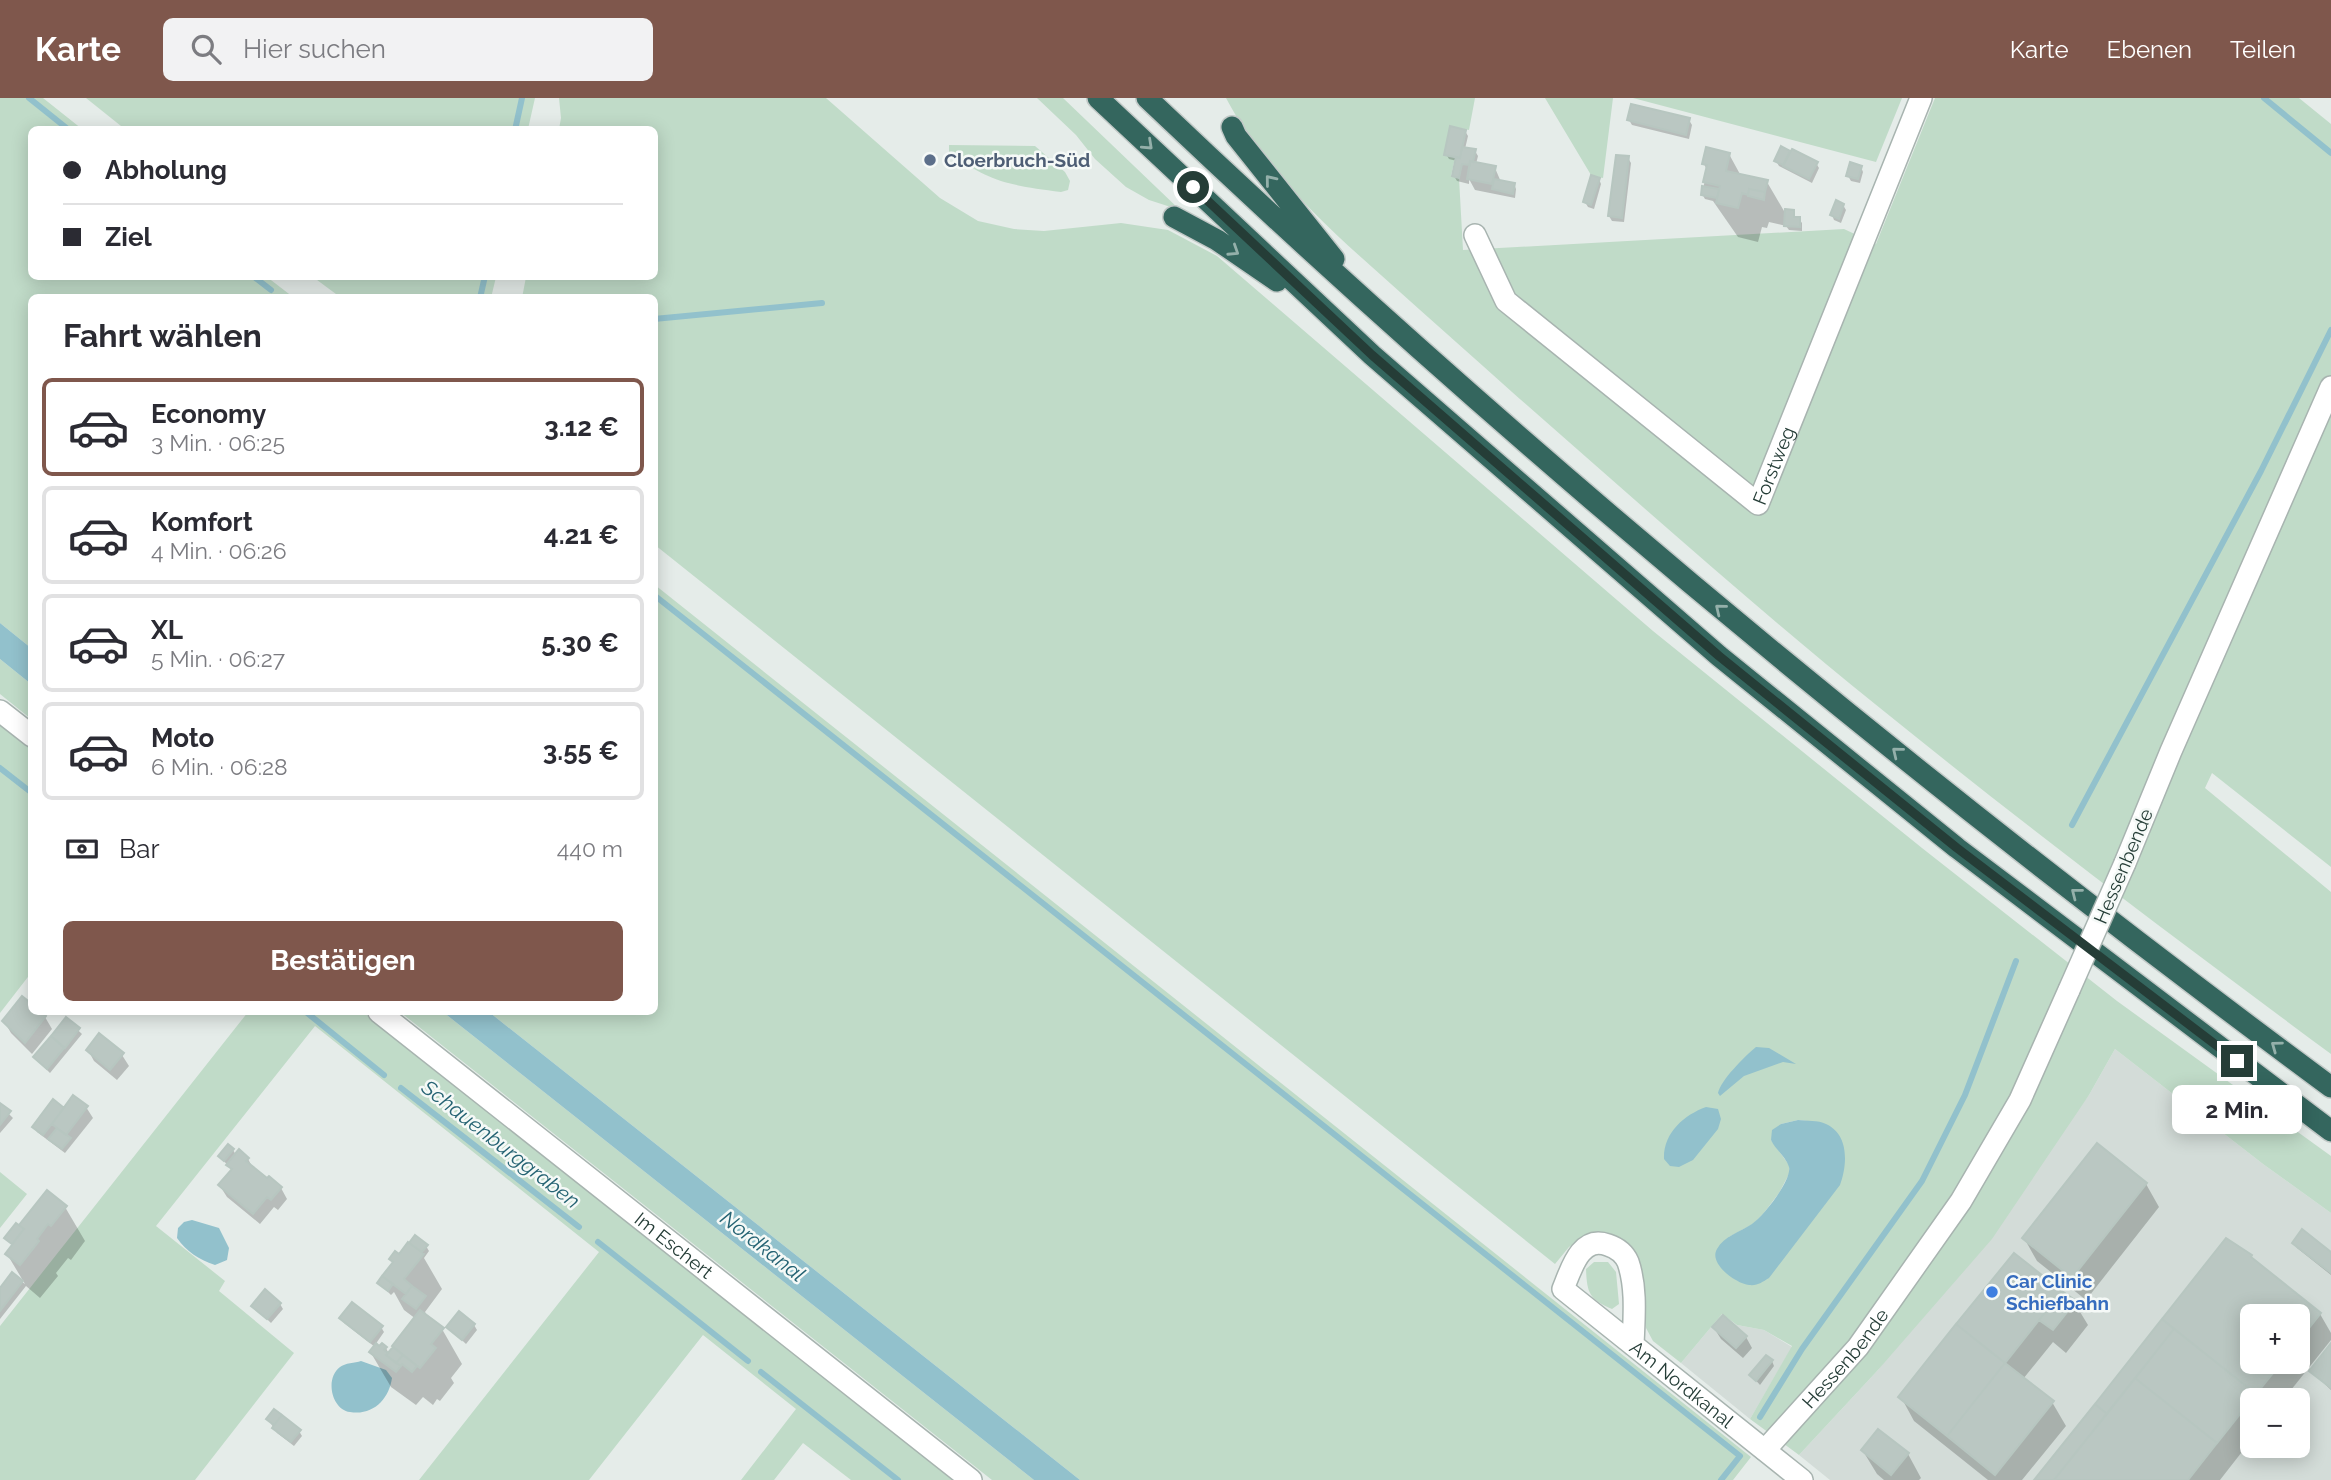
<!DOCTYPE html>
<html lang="de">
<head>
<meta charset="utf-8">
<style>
	body { margin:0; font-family:Raleway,sans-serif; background:#f2f2f3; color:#2b2b33; height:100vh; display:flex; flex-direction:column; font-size:26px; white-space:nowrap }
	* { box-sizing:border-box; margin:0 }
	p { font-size:23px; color:#7c7c81 }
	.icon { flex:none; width:38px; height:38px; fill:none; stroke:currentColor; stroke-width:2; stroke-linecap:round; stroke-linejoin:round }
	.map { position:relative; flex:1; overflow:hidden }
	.side { position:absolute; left:28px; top:196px; width:630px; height:721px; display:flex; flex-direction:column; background:#fff; border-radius:10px; box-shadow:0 4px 18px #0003 }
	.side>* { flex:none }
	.guide { position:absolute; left:28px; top:28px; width:630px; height:154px; border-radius:10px; box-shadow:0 4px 18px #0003; display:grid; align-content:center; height:154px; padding:0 35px; background:#fff }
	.controls { position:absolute; left:2240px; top:1206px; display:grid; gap:14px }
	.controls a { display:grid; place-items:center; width:70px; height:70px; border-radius:10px; background:#fff; box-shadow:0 4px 18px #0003; font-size:35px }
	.end { position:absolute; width:32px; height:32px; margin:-16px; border:9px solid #253d37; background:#fff; box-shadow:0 0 0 4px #fff }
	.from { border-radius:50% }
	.bubble { position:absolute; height:49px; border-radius:10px; background:#fff; box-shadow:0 4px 18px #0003; font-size:23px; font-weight:700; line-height:49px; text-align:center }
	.guide b { display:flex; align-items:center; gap:24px; height:66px; font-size:26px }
	.guide b+b { border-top:2px solid #e1e1e2 }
	.guide i { width:18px; height:18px; background:#2b2b33 }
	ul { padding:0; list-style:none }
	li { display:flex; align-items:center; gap:21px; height:98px; margin:0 14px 10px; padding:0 21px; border:4px solid #e1e1e2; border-radius:10px }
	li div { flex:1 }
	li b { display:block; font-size:26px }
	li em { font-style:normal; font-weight:700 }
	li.active { border-color:#7f574c }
	li>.icon { width:63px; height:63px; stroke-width:1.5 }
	h2 { padding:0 35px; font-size:32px; line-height:84px }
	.pay { display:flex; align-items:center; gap:18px; height:77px; padding:0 35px; font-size:26px }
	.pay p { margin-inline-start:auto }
	.cta { display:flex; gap:14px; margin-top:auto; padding:14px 35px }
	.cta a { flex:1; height:80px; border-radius:10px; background:#7f574c; color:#fff; font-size:28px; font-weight:700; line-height:80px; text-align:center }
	header { display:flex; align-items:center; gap:42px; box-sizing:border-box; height:98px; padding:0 35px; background:#7f574c; color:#fff }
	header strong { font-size:33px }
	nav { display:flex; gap:38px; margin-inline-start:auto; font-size:24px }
	.search { width:490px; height:63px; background:#f2f2f3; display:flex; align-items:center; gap:18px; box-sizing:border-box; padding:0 24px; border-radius:10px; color:#7c7c81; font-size:26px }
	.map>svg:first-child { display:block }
</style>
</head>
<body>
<header>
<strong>Karte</strong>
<div class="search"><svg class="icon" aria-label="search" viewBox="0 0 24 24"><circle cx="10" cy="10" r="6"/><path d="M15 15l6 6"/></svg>Hier suchen</div>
<nav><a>Karte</a><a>Ebenen</a><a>Teilen</a></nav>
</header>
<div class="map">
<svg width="2331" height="1382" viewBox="0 0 2331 1382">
	<rect width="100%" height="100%" fill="#e5ece9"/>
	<path fill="#d3dcd8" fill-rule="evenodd" d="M2115,951L2263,1066L2331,1115V1382H1830L1799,1357L1878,1272L2089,997ZM2252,1218H2298V1264H2252ZM2252,1302H2298V1348H2252Z
		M1722,1216L1737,1227L1764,1232L1792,1249L1750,1321L1681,1265Z"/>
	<path fill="#c0dbc8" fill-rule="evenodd" d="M0,0H43L82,31L32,32V178L267,179L293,199L32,200L31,550L0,525Z
		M86,0H535L528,31L126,32Z
		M559,0H826L940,100L978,123L1014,131L1044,133L1121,125L1168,132L1217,158L1653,533L1922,750L2117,903L2331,1058V1115L2263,1066L2115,951L2089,997L1992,1141L1878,1272L1799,1357L1750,1321L1792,1248L1764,1232L1737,1227L1722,1216L1681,1265L1653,1243L1646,1230L1637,1169L1578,1143L1569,1149L1555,1166L655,447L654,200H522L526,179L654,178V32L559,31L561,20ZM1798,1022L1817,1024L1737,1183L1729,1139L1753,1126L1763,1116L1779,1095L1789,1076V1067L1771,1042L1781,1026Z
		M1037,0H1063L1180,112L1149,102L1126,89L1095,61L1076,37Z
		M1226,0H1475L1469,32L1450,28L1444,56L1455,60L1451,78L1459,80L1463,152L1844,131L1876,146L1935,0H2299L2331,26V769L2212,675L2205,690L2331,794V956C2177,842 2024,727 1875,606C1751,506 1632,399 1512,294C1472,258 1431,222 1391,186C1329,131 1265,74 1226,0Z
		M1545,0H1613L1603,80L1591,77Z
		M1633,0H1902L1876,64Z
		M949,47L1035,48L1065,74L1070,83L1068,92L1061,94C1010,87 990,85 949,54Z
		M313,179H496L491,200L340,199Z
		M655,487L1751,1359L1733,1382H1080L489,914H654Z
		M0,561L31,586V621L0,596Z
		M0,625L32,650L31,875L0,915Z
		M248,914H363L956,1382H851L803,1345L774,1382H741L796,1311L703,1237L589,1382H419L599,1154L315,928L156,1128L225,1183L219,1193L294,1255L195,1382H0V1228Z
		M400,914H443L1034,1382H992Z
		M0,1074L27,1096L0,1130Z
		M1594,1164H1608L1616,1174L1619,1206L1612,1211C1589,1201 1587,1195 1586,1171Z"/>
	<path fill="#92c1cc" d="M0,525L31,550V586L0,561Z
		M443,914H489L1080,1382H1034Z
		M1756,949L1769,950L1796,966L1783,964L1744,978L1720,998L1718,995C1721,982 1744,959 1756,949Z
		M1706,1009L1718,1011L1721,1021L1718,1031L1693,1062L1679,1069L1670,1068L1664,1061C1663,1035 1684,1017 1706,1009Z
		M1798,1022C1807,1023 1818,1022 1826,1026C1850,1037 1847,1068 1840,1087L1769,1180C1762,1184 1758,1188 1749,1187C1737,1186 1708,1166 1717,1151C1724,1138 1740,1134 1752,1126C1763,1119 1792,1082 1789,1069C1786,1059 1775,1051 1771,1042L1772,1032L1781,1026Z
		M192,1122L219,1130L229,1150L227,1162L215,1167C198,1161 187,1154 177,1140L178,1130L184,1124Z
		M361,1263L386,1272L392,1280C389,1301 373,1318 350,1314C331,1311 325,1280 340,1269C345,1265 355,1265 361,1263Z"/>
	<path fill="#0003" fill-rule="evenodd" d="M1629,22H1689L1692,27L1689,41L1632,27Z
		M1465,33L1468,38L1465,51L1475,53L1478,58L1476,66L1495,70L1501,84L1514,86L1516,91L1515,100L1475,92L1469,81V86L1457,83L1454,78L1457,63L1449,61L1446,56Z
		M1788,54L1791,58L1816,65L1819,70L1812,85L1779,68L1776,63Z
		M1729,56L1741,78L1767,84L1784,113H1793L1796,121H1799L1802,125V133L1789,132L1786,128L1769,124L1767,130L1762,129L1758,144L1738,139L1713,103L1705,101L1702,96L1707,72L1704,66Z
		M1628,60L1631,65L1624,124L1612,123L1609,118Z
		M1861,69L1863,74L1860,85L1851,83L1848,78Z
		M1599,81L1601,86L1594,111L1588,109L1585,104Z
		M1843,107L1846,112L1841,125L1834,122L1832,117Z
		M32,914H38L45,919L52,931L32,956L11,935L4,923Z
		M66,921L82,936L50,975L35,960Z
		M88,952L122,957L129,968L117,982L94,963Z
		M0,1007L13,1020L0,1035Z
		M86,1009L93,1020L65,1055L37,1034L34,1029L64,1012Z
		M233,1052L236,1057L248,1061L254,1072L281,1090L287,1101L278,1112L274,1109L260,1126L227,1099L220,1088L232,1073L220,1058Z
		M2146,1086L2159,1109L2086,1202L2037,1163L2024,1140Z
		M65,1109L85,1143L71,1162L68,1160L56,1175L58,1178L40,1200L26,1188L0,1221V1193L13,1177L25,1186L7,1156L13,1148L6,1141L17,1128L26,1135L22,1127Z
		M2227,1142L2320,1216L2331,1235V1242L2283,1302H2252V1341L2220,1382H2036ZM2252,1218H2298V1264H2252Z
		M2294,1145L2331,1156V1177L2297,1150Z
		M409,1146L426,1148L429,1153L424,1160L442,1191L425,1214L430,1222L442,1231L462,1266L451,1280L454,1285L440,1303L437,1301L433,1307L423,1299L416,1307L391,1289L371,1255L375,1249L344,1225L342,1220L381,1229L384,1234L375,1247L379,1250H386L389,1256L416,1221L404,1212L394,1194L391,1197L379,1185Z
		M2015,1157L2074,1204L2088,1227L2066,1255L2053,1244L2023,1281L2052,1304L2066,1328L2022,1382H1988L1914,1323L1901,1299Z
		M280,1206L283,1211L271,1225L253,1208Z
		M474,1227L477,1232L466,1246L449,1230Z
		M1714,1230L1746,1239L1752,1250L1743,1260L1721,1241Z
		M2331,1248V1292L2311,1273Z
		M1772,1263L1774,1268L1760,1287L1752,1278Z
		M274,1313L299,1333L302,1338L294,1348L277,1335L268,1321Z
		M1863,1353L1908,1356L1921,1380L1919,1382H1884L1877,1376Z"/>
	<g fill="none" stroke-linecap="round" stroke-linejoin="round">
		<path stroke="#92c1cc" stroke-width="6" d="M29,0L69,32
			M2264,0L2331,55
			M515,32L522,0
			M253,178L271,192
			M480,200L485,178
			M654,221L822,205
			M654,497L1740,1358L1721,1382
			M0,670L32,695
			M2072,727L2261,373L2331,232
			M306,914L384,977
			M401,990L579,1129
			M598,1144L748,1263
			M761,1274L898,1382
			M1760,1319L1802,1251L1922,1083L1965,997L2016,863"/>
	</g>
	<path fill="#bac7c2" stroke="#b7c6c0" stroke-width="2" d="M1631,6L1690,20L1686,37L1627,22Z
		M1450,28L1466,32L1460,60L1444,57Z
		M1781,48L1790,53L1783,67L1774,63Z
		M1462,49L1476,51L1473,64L1470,63V67L1462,66L1459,80L1452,78L1456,59L1460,60Z
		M1706,49L1730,55L1726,73L1768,82L1765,94L1749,91L1748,97L1742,95L1738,110L1716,105L1720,88L1703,84L1707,67L1702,66Z
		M1792,51L1818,64L1809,81L1783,68Z
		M1616,57L1629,58L1622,120L1608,118Z
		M1470,63L1496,68L1492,86L1467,81Z
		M1850,64L1862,68L1858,81L1846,78Z
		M1591,77L1600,80L1591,107L1583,104Z
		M1494,81L1515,85L1513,96L1492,91Z
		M1702,88L1719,91L1717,100L1701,97Z
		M1749,91L1765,94L1764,102L1748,98Z
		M1836,102L1844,106L1839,121L1830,117Z
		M1785,111L1794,112V119H1800V129L1784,128Z
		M22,898L32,906V914H41L46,918L25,945L2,923Z
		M66,919L80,930L65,950L51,938Z
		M99,935L124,955L110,972L86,952Z
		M51,938L64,950L47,971L33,959Z
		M73,997L88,1008L66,1037L52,1026Z
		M53,1001L64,1010L43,1037L32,1029Z
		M0,1005L11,1013L0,1027Z
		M57,1030L71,1040L62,1051L48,1041Z
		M2097,1045L2147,1085L2072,1180L2022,1140Z
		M228,1046L234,1051L224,1063L218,1058Z
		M239,1051L249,1060L246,1063L267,1080L269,1078L282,1089L271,1102L267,1099L253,1116L218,1087L232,1071L226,1067Z
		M47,1092L67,1108L51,1128L48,1126L37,1141L39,1143L20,1167L5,1156L24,1131L19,1127Z
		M16,1125L24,1131L12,1146L4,1140Z
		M2302,1131L2331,1154V1175L2292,1145Z
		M415,1137L428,1147L422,1154L409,1145Z
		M2226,1140L2252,1157L2251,1159L2321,1215L2298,1244V1218H2252V1264H2282L2256,1296L2162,1221Z
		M408,1144L424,1156L404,1181L412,1188L406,1196L382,1178L393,1164L389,1161L395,1153L399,1156Z
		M2014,1155L2062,1193L2005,1265L1956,1226Z
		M12,1174L23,1183L0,1213V1190Z
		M382,1178L393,1186L388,1193L377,1185Z
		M412,1188L426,1198L416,1211L402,1201Z
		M265,1191L281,1205L267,1221L251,1208Z
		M2062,1193L2076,1203L2053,1232L2039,1222Z
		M352,1204L383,1228L370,1244L339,1220Z
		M420,1212L444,1230L431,1246L436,1250L420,1270L392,1248Z
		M459,1213L475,1226L462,1242L446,1229Z
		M1723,1217L1747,1238L1736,1250L1712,1229Z
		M2162,1221L2174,1231L2107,1316L2095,1306Z
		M1956,1226L2005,1265L1947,1338L1898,1299Z
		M2174,1231L2256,1296L2217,1345L2135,1280Z
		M376,1245L379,1248L382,1245L387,1249L384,1252L388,1255L386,1257L401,1268L396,1274L369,1254Z
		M2331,1245V1290L2309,1273Z
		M393,1249L403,1257L396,1265L386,1257Z
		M403,1257L417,1268L412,1274L402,1266L401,1268L396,1265Z
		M1766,1257L1773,1262L1756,1283L1749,1277Z
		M2005,1265L2054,1303L1995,1377L1947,1338Z
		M2135,1280L2217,1345L2188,1382H2054Z
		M2095,1306L2107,1316L2054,1382H2034Z
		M274,1311L282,1317L274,1327L266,1321Z
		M282,1317L301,1332L291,1344L272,1330Z
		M1878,1331L1909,1355L1891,1377L1861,1352Z"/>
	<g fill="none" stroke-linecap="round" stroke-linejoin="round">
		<defs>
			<g id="minor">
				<path id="s1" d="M1475,137L1506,203L1758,406L1921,0"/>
				<path d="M0,613L32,638"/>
				<path d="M2125,765L2171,653L2331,289"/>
				<path id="s2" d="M379,914L971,1382"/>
				<path id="s3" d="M1633,1247C1634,1220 1637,1190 1628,1164C1624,1155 1617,1150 1608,1147C1580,1137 1571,1172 1563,1191L1802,1382"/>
				<path id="s4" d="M1765,1352L1858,1249L1961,1103L2020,1002L2069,892"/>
			</g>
			<path id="highway" d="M1098,0L1372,257L1719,558L1957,750L2331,1033
				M1147,0C1520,355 1917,683 2331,989
				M1232,29L1236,38L1334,161
				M1174,119L1217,142L1277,183"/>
		</defs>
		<use href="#minor" stroke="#a8b4b0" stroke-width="24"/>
		<use href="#highway" stroke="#c2c9c7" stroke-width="24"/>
		<use href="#minor" stroke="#fff" stroke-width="21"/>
		<use href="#highway" stroke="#34665e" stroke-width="21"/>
		<defs>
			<path id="minor-bridge" d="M2069,892L2125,765"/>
		</defs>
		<use href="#minor-bridge" stroke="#a8b4b0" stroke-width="24" stroke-linecap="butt"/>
		<use href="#minor-bridge" stroke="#fff" stroke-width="21"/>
	</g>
	<defs><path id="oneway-chevron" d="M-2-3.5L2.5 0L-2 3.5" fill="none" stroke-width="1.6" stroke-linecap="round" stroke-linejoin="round" transform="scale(1.75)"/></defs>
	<g stroke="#94b0aa">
		<use href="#oneway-chevron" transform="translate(1148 47) rotate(43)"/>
		<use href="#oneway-chevron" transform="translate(1270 82) rotate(-129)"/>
		<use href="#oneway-chevron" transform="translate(1234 153) rotate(33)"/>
		<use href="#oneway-chevron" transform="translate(1720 511) rotate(-141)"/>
		<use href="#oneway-chevron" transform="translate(1897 654) rotate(-141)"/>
		<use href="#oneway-chevron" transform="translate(2076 795) rotate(-142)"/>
		<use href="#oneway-chevron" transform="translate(2276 948) rotate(-144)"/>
	</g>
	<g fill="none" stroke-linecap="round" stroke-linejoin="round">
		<path stroke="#253d37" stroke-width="9" d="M1193,89L1372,257L1719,558L1957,750L2237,963"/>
	</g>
	<circle fill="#5c6f8a" stroke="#f5f9f7" stroke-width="2.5" cx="930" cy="62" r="7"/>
	<circle fill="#3f7fe0" stroke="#f5f9f7" stroke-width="2.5" cx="1992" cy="1194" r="7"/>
	<g text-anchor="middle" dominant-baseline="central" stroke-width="5" stroke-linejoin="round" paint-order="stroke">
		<g font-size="19" font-weight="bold" fill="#4e5e75" stroke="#f5f9f7" text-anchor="start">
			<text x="944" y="62">Cloerbruch-Süd</text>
		</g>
		<g font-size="19" fill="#253d37" stroke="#f5f9f7">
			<text stroke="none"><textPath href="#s1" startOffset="438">Forstweg</textPath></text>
			<text transform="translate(2123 768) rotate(-67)">Hessenbende</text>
			<text stroke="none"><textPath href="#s2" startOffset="376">Im Eschert</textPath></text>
			<text stroke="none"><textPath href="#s4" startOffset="122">Hessenbende</textPath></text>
			<text stroke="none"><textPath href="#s3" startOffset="334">Am Nordkanal</textPath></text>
		</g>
		<g font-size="19" font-weight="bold" fill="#366cbe" stroke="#f5f9f7" text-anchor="start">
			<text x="2006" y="1183">Car Clinic<tspan x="2006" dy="22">Schiefbahn</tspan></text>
		</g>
		<g font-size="21" font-style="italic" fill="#256373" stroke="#f5f9f7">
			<text transform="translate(501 1046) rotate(38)">Schauenburggraben</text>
			<text transform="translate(763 1148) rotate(38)">Nordkanal</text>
		</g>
	</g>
</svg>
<div class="controls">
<a>+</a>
<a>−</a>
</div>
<i class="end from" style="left:1193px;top:89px"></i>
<i class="end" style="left:2237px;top:963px"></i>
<div class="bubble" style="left:2172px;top:987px;width:130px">2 Min.</div>
<div class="guide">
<b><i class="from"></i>Abholung</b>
<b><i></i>Ziel</b>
</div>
<section class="side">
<h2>Fahrt wählen</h2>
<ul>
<li class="active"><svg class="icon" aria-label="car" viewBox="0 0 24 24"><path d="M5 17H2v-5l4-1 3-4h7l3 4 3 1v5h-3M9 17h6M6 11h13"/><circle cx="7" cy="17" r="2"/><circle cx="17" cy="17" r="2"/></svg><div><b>Economy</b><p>3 Min. · 06:25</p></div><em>3.12 €</em></li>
<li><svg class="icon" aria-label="car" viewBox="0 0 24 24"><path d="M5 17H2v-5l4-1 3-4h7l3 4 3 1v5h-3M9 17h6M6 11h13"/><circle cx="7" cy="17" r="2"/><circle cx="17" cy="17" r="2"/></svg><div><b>Komfort</b><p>4 Min. · 06:26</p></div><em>4.21 €</em></li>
<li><svg class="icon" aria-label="car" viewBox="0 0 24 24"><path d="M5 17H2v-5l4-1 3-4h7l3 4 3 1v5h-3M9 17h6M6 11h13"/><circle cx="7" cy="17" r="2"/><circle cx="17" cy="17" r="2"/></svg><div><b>XL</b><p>5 Min. · 06:27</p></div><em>5.30 €</em></li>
<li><svg class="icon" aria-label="car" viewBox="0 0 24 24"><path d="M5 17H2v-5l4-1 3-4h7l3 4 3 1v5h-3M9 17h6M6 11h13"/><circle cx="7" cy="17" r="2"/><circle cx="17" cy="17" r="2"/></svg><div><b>Moto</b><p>6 Min. · 06:28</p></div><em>3.55 €</em></li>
</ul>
<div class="pay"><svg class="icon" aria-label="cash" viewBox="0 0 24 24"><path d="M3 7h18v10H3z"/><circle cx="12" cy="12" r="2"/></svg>Bar<p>440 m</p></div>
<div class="cta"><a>Bestätigen</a></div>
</section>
</div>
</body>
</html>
